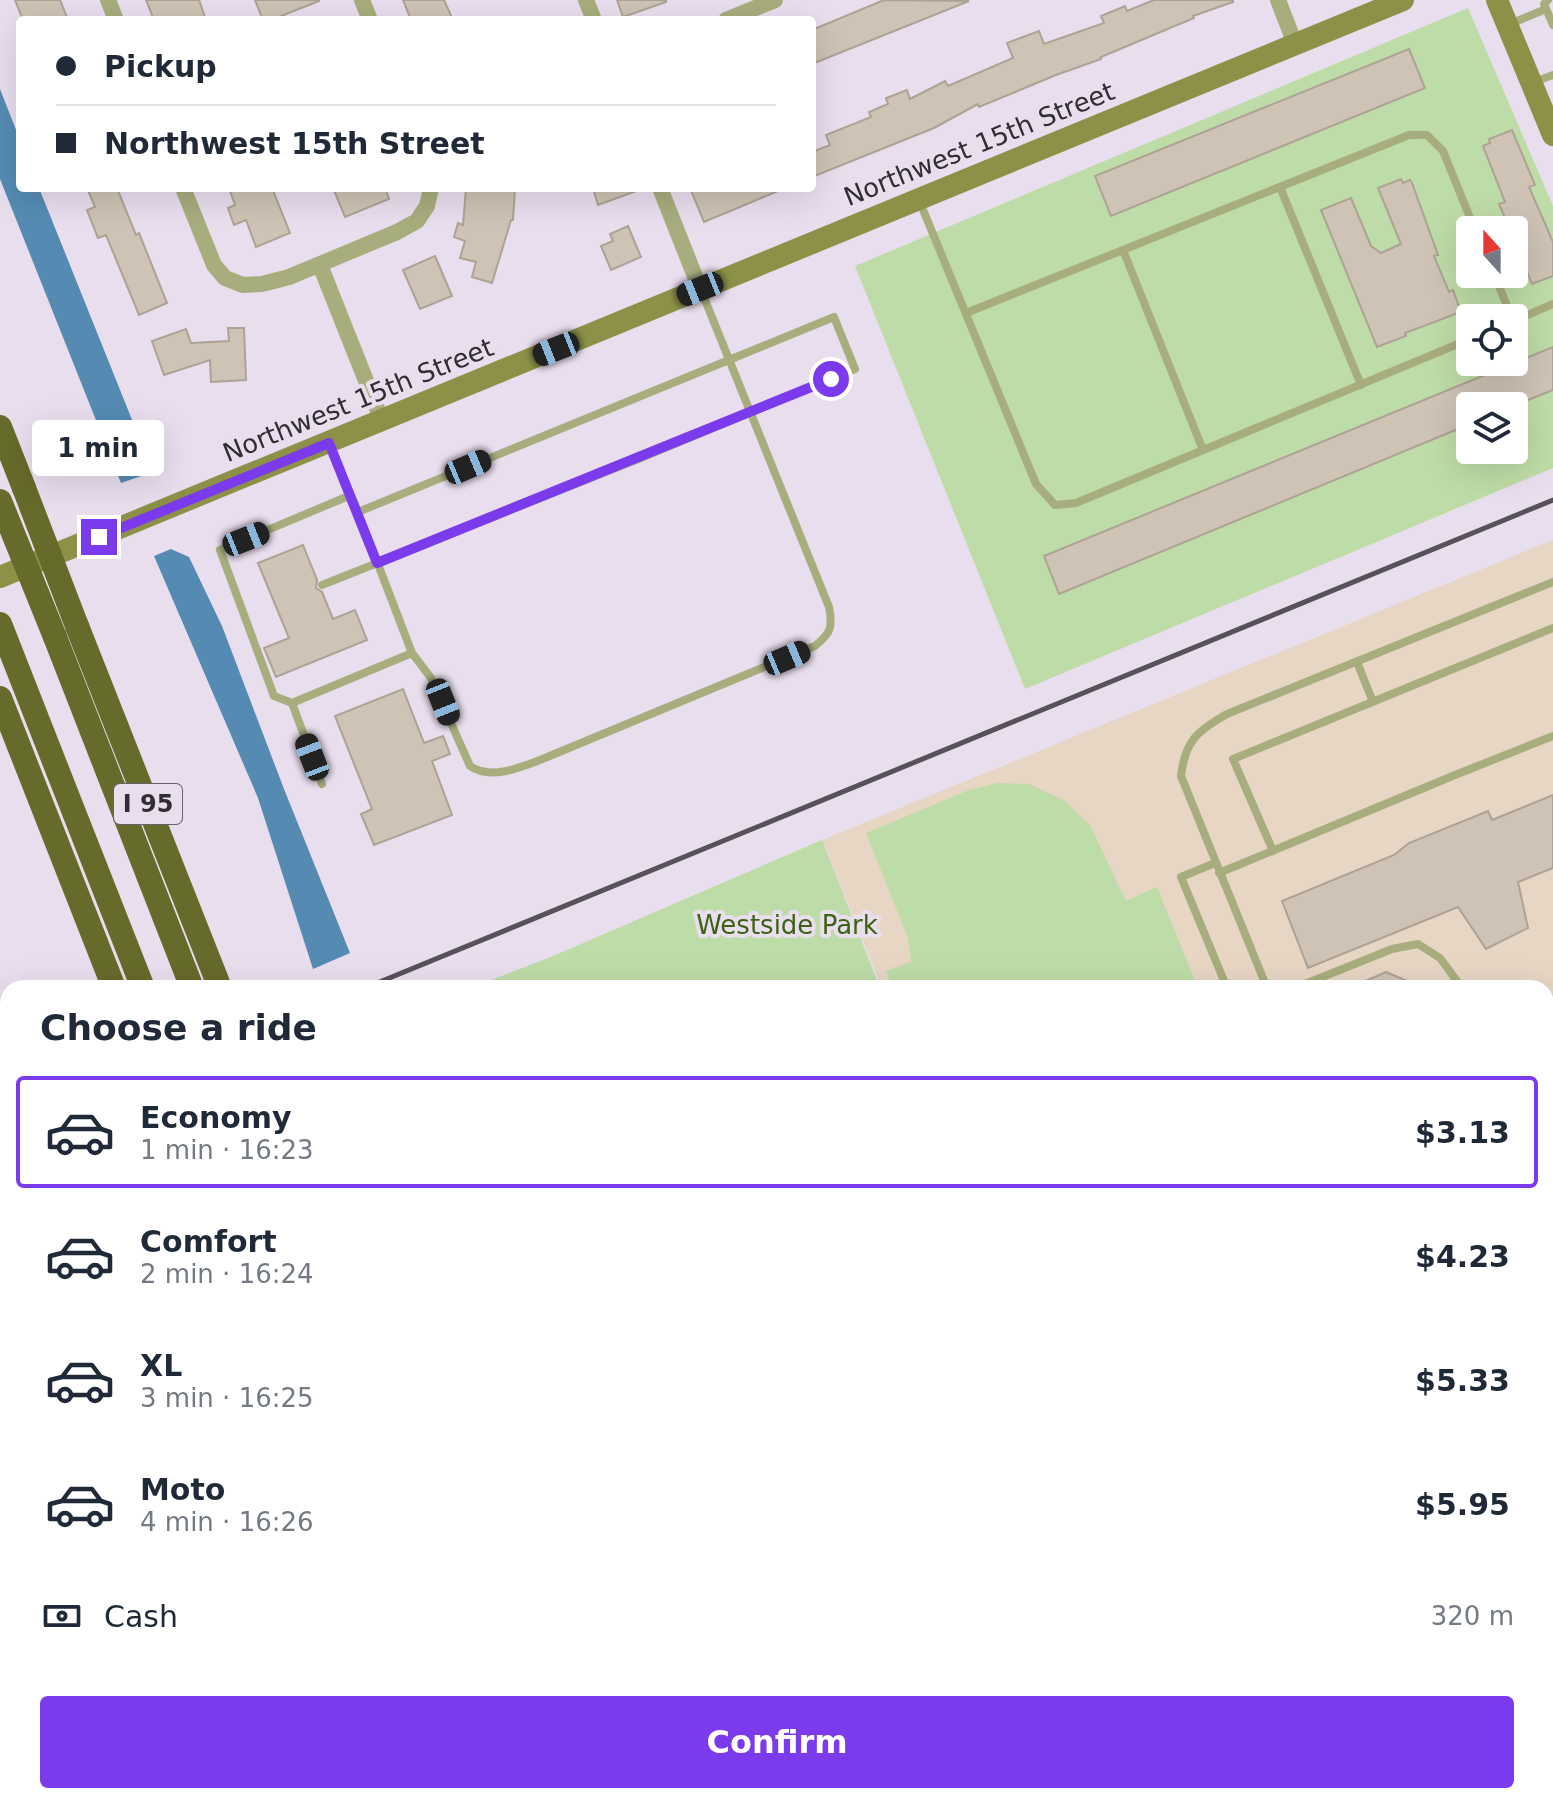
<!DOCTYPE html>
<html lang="en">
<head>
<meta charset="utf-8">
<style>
	body { margin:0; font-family:"DejaVu Sans",sans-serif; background:#f2f2f3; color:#1f2937; height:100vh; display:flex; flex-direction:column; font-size:30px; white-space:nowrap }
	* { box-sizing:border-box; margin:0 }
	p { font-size:26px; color:#747a83 }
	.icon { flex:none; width:44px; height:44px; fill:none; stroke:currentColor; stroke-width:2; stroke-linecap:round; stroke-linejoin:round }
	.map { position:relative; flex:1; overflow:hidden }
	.details { position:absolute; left:0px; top:980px; width:1554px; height:824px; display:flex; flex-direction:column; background:#fff; border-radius:24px 24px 0 0; box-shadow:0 8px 32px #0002 }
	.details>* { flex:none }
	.hud { position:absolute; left:16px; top:16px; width:800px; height:176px; border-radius:8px; box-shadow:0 8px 32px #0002; display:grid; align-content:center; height:176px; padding:0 40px; background:#fff }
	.needle { width:52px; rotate:339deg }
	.controls { position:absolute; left:1456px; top:216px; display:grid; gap:16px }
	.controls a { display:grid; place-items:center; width:72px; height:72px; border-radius:8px; background:#fff; box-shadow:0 8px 32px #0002; font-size:40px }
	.end { position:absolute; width:36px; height:36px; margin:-18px; border:10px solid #7c3aed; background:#fff; box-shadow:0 0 0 4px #fff }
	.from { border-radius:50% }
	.bubble { position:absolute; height:56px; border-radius:8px; background:#fff; box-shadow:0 8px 32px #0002; font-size:26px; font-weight:800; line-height:56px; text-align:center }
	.car { position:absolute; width:24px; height:48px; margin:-24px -12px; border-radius:10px; box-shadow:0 0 6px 2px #0007; background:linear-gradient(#222 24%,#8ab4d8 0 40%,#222 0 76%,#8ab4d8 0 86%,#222 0) }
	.hud b { display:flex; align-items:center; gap:28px; height:76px; font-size:30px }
	.hud b+b { border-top:2px solid #e0e1e3 }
	.hud i { width:20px; height:20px; background:#1f2937 }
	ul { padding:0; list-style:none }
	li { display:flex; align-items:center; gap:24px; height:112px; margin:0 16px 12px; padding:0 24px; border:4px solid transparent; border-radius:8px }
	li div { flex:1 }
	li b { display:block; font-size:30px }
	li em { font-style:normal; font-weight:800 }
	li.selected { border-color:#7c3aed }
	li>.icon { width:72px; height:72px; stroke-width:1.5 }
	h2 { padding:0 40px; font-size:36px; line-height:96px }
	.pay { display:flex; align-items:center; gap:20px; height:88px; padding:0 40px; font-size:30px }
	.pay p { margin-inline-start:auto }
	.action { display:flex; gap:16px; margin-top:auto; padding:16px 40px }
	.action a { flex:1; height:92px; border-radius:8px; background:#7c3aed; color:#fff; font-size:32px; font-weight:800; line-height:92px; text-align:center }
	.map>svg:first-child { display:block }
</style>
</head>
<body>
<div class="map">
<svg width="1553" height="1804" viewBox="0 0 1553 1804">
	<rect width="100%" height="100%" fill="#e9deee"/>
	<path fill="#e7d6c4" d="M1553,540V1738L1546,1741V988H882L822,840Z
		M1208,1796H1417L1398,1804H1212Z"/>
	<path fill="#bedca7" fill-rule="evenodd" d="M1468,8L1553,206V468L1025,689L855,266ZM1470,230H1514V274H1470ZM1470,318H1514V362H1470ZM1470,406H1514V450H1470Z
		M998,783L1030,784L1065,801L1090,825L1126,901L1157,887L1198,988H893L886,971L911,962L908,938L866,833L969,790Z
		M822,840L880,988H471L553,956Z
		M1553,1771V1804H1517L1514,1796H1546V1774Z
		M693,1796H1208L1211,1804H696Z"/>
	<path fill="#558bb3" d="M0,89L20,140V188H39L153,472L121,483L0,179Z
		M171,549L189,557L222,626L284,789L350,953L313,969L258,798L154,556Z
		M637,1796H671L673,1804H640Z"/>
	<path fill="#cec3b4" stroke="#ada294" stroke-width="2" d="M15,0H60L68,20H23Z
		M146,0H199L206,20H154Z
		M255,0H319V1L271,20H263Z
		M403,0H444L453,20H411Z
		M617,0H666V2L623,17Z
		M884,0L969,1L812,64V30Z
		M1154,0H1233V2L1193,16L1194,18L1101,57V59L1056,75L979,107L978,104L934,128L812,177V152L830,145L826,135L871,117L869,112L888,104L886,98L907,90L910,99L945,81L948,86L1013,58L1007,43L1039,31L1044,44L1104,23L1101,16L1125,6L1127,11Z
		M1409,49L1425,88L1111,216L1095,176Z
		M1512,130L1535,185L1529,187L1553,242V276L1532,284L1514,240V230H1510L1499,204L1505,202L1483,146L1490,143L1489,139Z
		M1401,179L1403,183L1410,180L1412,183L1438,255L1434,256L1449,292L1453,290L1461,312L1405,333L1406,336L1377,347L1321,210L1351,198L1371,246L1381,253L1401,244L1378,188Z
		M87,188H117L136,235L139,233L167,303L139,315L106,235L98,238L87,210L95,207Z
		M229,188H272L290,233L256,247L246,220L234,225L228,208L235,205Z
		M333,188H385L389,199L345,217Z
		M466,188L515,189L513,220H511L492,283L472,277L476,262L460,258L465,241L454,237L458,223L463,225Z
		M593,188H639V190L598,205Z
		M690,188H785L704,222Z
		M628,226L641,257L611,270L601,246L613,241L610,234Z
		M435,256L452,296L420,309L403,270Z
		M228,328H244L246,380L211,382L210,360L164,375L152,341L186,329L191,343L229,341Z
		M1553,347V390L1513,406H1470V424L1458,429L1059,594L1044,556Z
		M303,545L317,580L316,588L322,592L333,619L355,610L367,640L276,677L264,648L289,638L258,563Z
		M403,689L424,743L443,736L450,754L432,761L452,815L374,845L361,814L372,809L335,716Z
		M1553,795V868L1518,882L1528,928L1486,949L1458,907L1308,968L1282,901L1394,855L1409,843L1488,811L1492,820Z
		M1386,972L1424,988H1349Z"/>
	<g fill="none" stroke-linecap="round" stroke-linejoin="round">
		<path stroke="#a8ad7d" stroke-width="8" d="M1548,0L1544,4L1553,25
			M1510,24L1546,9
			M1531,83L1553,75
			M1280,187L1361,385
			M919,200L1036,484L1055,505L1076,503L1470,339
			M1123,250L1203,450
			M1494,274L1512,318
			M966,313L1409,135H1427L1443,151L1475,230
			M1514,321L1553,304
			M322,585L641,458L855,369L834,317L358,512L329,443
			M412,653L431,678L470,766C490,780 519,768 540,760L815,646C831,633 833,627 829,607L701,290
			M1357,662L1373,702
			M292,703L274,696L220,550L351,495
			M322,784L292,703L412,653L358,512
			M1273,851L1233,759L1553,628
			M1215,863L1181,877L1227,988
			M1219,873L1455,775L1553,736
			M1267,988L1181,776C1185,741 1197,731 1227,714L1553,582
			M1295,988L1392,949L1418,944L1440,958L1462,988
			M1546,1179L1553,1195
			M1546,1659L1553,1656
			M1186,1796L1189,1804
			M1240,1796L1244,1804
			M1095,1804L1114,1796"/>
		<path stroke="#a8ad7d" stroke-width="16" d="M108,0L116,20
			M362,0L370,20
			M586,0L594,20
			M1278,0L1295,44
			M726,20L775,0
			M183,188L214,265L225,278L243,285L262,284L289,277L397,232L417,221L427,206L431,188
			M660,188L700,289
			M320,265L382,421
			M0,1526L8,1528
			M1546,1745L1553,1742
			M1402,1804L1422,1796"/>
		<path stroke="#8c9147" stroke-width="22" d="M1497,0L1553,135
			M0,577L1403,0"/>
		<path stroke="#666a2a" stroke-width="24" d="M0,427L24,488
			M0,624L143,988
			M77,626L220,988
			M55,637L192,988
			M0,698L114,988
			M431,1796L435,1804
			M461,1796L464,1804
			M510,1796L513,1804
			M537,1796L540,1804"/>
		<path stroke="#575159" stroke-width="5" d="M365,988L1553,500
			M0,1138L8,1135"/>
		<path stroke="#666a2a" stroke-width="24" d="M24,488L77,626
			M0,501L55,637"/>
	</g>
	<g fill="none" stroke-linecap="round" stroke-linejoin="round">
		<path stroke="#7c3aed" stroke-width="10" d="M99,537L329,443L377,563L831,379"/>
	</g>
	<g text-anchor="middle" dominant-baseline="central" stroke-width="8" stroke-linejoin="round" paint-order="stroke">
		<rect fill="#e9deee" stroke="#68626b" stroke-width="2" x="114" y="784" width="68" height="40" rx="6"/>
		<g font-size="24" font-weight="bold" fill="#312d33">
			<text x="148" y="804">I 95</text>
		</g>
		<g font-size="26" fill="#312d33" stroke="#e9deee">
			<text transform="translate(979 144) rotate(-22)">Northwest 15th Street</text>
			<text transform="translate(358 400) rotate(-22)">Northwest 15th Street</text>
		</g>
		<g font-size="26" fill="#3d6213" stroke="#e9deee">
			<text x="787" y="925">Westside Park</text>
		</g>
	</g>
</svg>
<div class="controls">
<a><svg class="needle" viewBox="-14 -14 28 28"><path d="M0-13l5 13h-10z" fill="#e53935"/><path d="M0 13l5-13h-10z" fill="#747a83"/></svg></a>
<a><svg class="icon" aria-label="locate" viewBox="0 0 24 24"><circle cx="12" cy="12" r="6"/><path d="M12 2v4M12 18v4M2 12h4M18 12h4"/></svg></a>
<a><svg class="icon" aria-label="layers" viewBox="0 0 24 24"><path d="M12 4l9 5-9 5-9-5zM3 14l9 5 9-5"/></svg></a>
</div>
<i class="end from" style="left:831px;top:379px"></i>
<i class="end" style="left:99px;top:537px"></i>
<div class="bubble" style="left:32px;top:420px;width:132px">1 min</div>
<i class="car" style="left:700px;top:289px;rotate:248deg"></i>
<i class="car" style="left:556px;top:349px;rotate:248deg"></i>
<i class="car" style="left:468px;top:467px;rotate:67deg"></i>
<i class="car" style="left:246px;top:539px;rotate:68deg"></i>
<i class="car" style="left:787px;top:658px;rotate:67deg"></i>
<i class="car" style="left:443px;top:702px;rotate:158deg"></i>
<i class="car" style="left:312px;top:757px;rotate:339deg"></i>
<div class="hud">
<b><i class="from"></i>Pickup</b>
<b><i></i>Northwest 15th Street</b>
</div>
<section class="details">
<h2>Choose a ride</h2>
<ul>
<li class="selected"><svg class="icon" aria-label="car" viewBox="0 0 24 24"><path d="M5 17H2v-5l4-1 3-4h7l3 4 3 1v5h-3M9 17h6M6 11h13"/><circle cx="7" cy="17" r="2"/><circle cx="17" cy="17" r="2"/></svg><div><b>Economy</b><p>1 min · 16:23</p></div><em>$3.13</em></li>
<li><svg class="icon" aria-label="car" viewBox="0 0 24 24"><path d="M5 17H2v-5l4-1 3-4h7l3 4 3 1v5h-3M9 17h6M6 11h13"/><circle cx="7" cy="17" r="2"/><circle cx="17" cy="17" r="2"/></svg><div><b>Comfort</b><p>2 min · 16:24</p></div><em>$4.23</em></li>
<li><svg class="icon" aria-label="car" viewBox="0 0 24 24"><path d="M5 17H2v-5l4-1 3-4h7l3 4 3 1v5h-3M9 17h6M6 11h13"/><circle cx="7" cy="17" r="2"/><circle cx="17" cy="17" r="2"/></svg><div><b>XL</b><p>3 min · 16:25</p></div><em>$5.33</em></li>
<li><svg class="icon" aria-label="car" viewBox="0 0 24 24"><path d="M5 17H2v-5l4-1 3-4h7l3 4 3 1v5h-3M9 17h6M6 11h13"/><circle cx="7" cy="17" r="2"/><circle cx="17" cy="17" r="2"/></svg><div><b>Moto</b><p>4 min · 16:26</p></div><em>$5.95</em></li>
</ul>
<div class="pay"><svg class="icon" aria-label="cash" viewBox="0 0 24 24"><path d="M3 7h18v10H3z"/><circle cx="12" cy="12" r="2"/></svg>Cash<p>320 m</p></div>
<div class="action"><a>Confirm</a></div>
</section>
</div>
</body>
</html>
